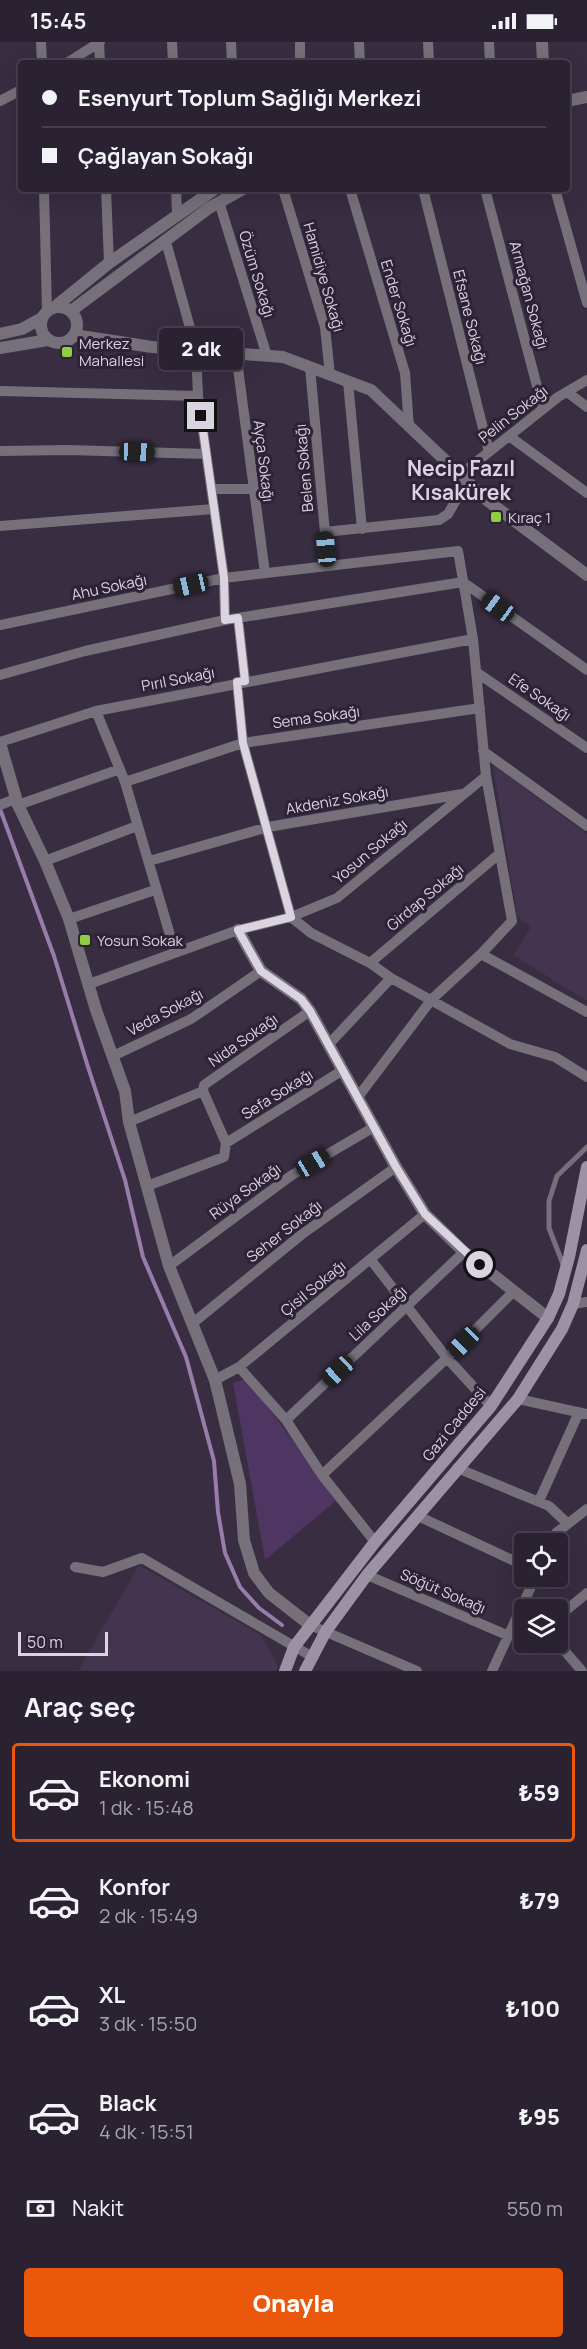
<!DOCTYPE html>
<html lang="tr">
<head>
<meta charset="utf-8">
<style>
	body { margin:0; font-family:Manrope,sans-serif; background:#322a39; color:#f1f3f6; height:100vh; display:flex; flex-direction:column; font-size:22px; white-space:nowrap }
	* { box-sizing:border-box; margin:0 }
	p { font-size:20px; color:#a5a4ab }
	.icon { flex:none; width:33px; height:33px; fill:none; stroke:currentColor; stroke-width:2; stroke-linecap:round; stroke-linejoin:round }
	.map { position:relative; height:1629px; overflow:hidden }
	.panel { display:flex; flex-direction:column; background:#2a2231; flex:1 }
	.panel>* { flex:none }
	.guide { position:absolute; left:18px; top:18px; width:552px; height:132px; border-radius:6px; box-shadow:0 6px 24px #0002,0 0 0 2px #463f4d; display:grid; align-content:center; height:132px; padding:0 24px; background:#2a2231 }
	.buttons { position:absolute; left:514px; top:1491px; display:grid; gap:12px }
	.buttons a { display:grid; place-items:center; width:54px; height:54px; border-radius:6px; background:#2a2231; box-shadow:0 6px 24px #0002,0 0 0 2px #463f4d; font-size:30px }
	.scale { position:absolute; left:18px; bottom:15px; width:90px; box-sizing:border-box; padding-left:6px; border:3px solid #dad3e0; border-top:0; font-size:16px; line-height:21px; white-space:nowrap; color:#dad3e0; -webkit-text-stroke:4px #2e2336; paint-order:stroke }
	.end { position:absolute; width:27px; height:27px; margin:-14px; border:8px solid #dad3e0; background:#111; box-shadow:0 0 0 3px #111 }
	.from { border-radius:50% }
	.bubble { position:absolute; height:42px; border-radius:6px; background:#2a2231; box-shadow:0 6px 24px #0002,0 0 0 2px #463f4d; font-size:20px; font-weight:800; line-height:42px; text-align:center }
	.car { position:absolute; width:18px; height:36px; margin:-18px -9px; border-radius:8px; box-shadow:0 0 4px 2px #0007; background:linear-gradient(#222 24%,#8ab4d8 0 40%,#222 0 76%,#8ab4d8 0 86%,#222 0) }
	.guide b { display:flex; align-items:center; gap:21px; height:57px; font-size:22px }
	.guide b+b { border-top:2px solid #463f4d }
	.guide i { width:15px; height:15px; background:#f1f3f6 }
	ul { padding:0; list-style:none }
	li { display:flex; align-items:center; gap:18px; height:99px; margin:0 12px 9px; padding:0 12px; border:3px solid transparent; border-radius:6px }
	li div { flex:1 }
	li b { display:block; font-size:22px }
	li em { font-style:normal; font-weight:800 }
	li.active { border-color:#ea580c }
	li>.icon { width:54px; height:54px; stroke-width:1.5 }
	h2 { padding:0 24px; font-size:27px; line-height:72px }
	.pay { display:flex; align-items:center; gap:15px; height:66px; padding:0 24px; font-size:22px }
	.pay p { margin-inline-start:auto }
	.action { display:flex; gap:12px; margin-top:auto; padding:12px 24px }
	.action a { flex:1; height:69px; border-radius:6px; background:#ea580c; color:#fff; font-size:24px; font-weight:800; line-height:69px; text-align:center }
	.status { display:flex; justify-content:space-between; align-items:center; height:42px; padding:0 30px; background:#2a2231; direction:ltr }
	.status svg { height:16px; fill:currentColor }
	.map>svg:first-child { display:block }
</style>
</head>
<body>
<div class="status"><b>15:45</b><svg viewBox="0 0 49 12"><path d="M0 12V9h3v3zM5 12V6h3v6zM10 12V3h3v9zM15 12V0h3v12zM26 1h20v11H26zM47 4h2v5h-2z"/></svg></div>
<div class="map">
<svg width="587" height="1629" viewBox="0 0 587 1629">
	<rect width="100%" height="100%" fill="#382d41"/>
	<path fill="#43344f" d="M493,723L587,792V959L513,913L531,885L517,874Z
		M139,1523L261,1593L278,1624L276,1629H78Z"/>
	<path fill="#4f3561" d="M247,1337L337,1458L265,1518L233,1341Z"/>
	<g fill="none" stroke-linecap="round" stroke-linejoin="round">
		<path stroke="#987dab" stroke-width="4" d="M0,767L54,914L88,1025L125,1138L143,1215L186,1315L214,1419L218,1470L225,1511L240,1545L259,1566L282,1583"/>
		<path stroke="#76707a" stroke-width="5" d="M564,1225L549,1186V1159L557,1134L587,1105"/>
		<path stroke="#76707a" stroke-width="10" d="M41,0L42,21
			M99,0L100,21
			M172,0L173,21
			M231,0L232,21
			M300,0V21
			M359,0L360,21
			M428,0L429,21
			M489,0L490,21
			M67,21L100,0
			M0,59L21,48
			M44,147L47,269
			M106,147L109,221
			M176,147L177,172
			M283,147L325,285L330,333
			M350,147L405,331L409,385
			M423,147L489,410
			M485,147L543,367
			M555,147L587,261
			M219,160L267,314
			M166,200L196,307L198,354L224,536L225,578
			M236,311L265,531
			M310,325L328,524
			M348,340L362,487
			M0,349L198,354
			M567,350L587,365
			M509,394L587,451
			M0,409L69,408L206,412
			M460,433L558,355L587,338
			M211,447H252
			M0,484L214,467
			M325,490L439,478L448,472L467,439
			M238,576L245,639
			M0,583L224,536L458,509L473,597L486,734L512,879L481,912L432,957L358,1055
			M476,630L587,706
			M0,633L85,609L225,578L463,540L587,628
			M237,640L243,701L291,875L311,891L370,921L391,936L510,1002L555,1015L587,1035
			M96,669L125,740L175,910
			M0,700L96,669L473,597
			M483,709L587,784
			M125,740L243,701L480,666
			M0,763L15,757
			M18,763L120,727
			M45,819L137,784
			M149,819L268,785L462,752
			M69,877L155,848
			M481,912L587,970
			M370,921L499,812
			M89,942L238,888L291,875L337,856L486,734
			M329,1002L391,936
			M113,1014L191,977L261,929
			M129,1080L203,1049L204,1043L310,969
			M226,1101L343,1028
			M147,1144L224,1115L226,1101L203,1049
			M371,1218L447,1316L491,1364
			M169,1224L292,1133L374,1085
			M573,1262L587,1260
			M193,1281L301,1193L396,1125
			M239,1325L286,1378L322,1433L375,1500
			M215,1338L239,1325L425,1172
			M518,1357L587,1372
			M286,1378L464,1210
			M457,1426L549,1464L568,1482
			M322,1433L447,1316L513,1250
			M539,1459L579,1370
			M418,1474L525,1524
			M551,1502L556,1491L587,1467
			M75,1525L103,1530L142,1516L311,1614
			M367,1533L509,1594
			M558,1575L587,1551
			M310,1583L417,1629
			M557,1600L582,1629
			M492,1629L536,1534"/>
		<path stroke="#76707a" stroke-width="12" d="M542,0L543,21
			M567,59L587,55
			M56,264L109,221L215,147
			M41 283a18 18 0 1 1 36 0a18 18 0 1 1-36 0Z
			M71,269L209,166L243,147
			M0,292L22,287L42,276
			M74,293L152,305L283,315L371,348L488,459L587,533
			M0,306L48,298
			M0,701L18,763L45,819L69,877L96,968L125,1049L129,1080L169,1224L215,1338L240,1442L244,1498L254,1531L269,1551L310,1583
			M238,888L261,929L301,957L310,969L396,1125L425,1172L464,1210L548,1276"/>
		<path stroke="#9b92a3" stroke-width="12" d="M285,1629L294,1605L375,1500L491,1364L548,1276L559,1252L569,1215L587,1125
			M305,1629L326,1589L367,1533L518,1357L562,1287L573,1262L587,1208"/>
	</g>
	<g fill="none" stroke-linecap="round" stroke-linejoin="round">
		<path stroke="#dad3e0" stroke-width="8" d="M201,374L224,536L225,578L238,576L245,639L237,640L243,701L291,875L238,888L261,929L301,957L310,969L396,1125L425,1172L480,1223"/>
	</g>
	<g fill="#90cd41" stroke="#2e2336" stroke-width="2">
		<rect x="61" y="304" width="12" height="12" rx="3"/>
		<rect x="490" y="469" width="12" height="12" rx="3"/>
		<rect x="79" y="892" width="12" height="12" rx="3"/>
	</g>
	<g text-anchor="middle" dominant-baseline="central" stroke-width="6" stroke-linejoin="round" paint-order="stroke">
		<g font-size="15" fill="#dad3e0" stroke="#2e2336">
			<text transform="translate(257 232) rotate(73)">Özüm Sokağı</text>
			<text transform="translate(324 235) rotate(74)">Hamidiye Sokağı</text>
			<text transform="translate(529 253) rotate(75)">Armağan Sokağı</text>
			<text transform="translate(399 261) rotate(73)">Ender Sokağı</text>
			<text transform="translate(470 275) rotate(76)">Efsane Sokağı</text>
			<text transform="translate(513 372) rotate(-38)">Pelin Sokağı</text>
			<text transform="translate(264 419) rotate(83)">Ayça Sokağı</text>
			<text transform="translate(304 426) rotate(-95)">Belen Sokağı</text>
			<text transform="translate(109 545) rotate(-12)">Ahu Sokağı</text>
			<text transform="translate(178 637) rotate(-11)">Pırıl Sokağı</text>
			<text transform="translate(540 655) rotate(34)">Efe Sokağı</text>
			<text transform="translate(316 675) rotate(-8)">Sema Sokağı</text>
			<text transform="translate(337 758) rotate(-10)">Akdeniz Sokağı</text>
			<text transform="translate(370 809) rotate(-40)">Yosun Sokağı</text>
			<text transform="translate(425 855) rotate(-40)">Girdap Sokağı</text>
			<text transform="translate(165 970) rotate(-28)">Veda Sokağı</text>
			<text transform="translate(243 998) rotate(-35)">Nida Sokağı</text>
			<text transform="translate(277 1052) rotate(-32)">Sefa Sokağı</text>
			<text transform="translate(245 1149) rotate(-36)">Rüya Sokağı</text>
			<text transform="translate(284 1189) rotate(-38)">Seher Sokağı</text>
			<text transform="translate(313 1246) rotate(-39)">Çisil Sokağı</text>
			<text transform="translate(378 1271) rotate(-43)">Lila Sokağı</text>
			<text transform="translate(454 1382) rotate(-51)">Gazi Caddesi</text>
			<text transform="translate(443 1549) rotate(23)">Söğüt Sokağı</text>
		</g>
		<g font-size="15" fill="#dad3e0" stroke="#2e2336" text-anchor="start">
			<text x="79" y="301">Merkez<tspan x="79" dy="17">Mahallesi</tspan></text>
			<text x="508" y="475">Kıraç 1</text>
			<text x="97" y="898">Yosun Sokak</text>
		</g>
		<g font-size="21" font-weight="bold" fill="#dad3e0" stroke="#2e2336">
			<text x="461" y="426">Necip Fazıl<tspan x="461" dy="24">Kısakürek</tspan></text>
		</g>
	</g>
</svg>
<div class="buttons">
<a><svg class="icon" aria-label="locate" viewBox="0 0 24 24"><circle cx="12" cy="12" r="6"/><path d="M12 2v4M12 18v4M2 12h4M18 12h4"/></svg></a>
<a><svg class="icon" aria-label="layers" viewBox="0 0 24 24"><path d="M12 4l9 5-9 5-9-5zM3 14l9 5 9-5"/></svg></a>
</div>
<div class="scale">50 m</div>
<i class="end from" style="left:480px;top:1223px"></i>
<i class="end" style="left:201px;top:374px"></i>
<div class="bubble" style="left:159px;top:286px;width:84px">2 dk</div>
<i class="car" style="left:137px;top:410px;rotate:92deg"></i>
<i class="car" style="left:326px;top:507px;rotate:355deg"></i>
<i class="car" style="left:191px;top:543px;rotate:257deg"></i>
<i class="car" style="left:498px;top:565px;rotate:306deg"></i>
<i class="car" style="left:313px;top:1121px;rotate:59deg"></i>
<i class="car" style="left:464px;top:1300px;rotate:225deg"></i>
<i class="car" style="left:338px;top:1329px;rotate:227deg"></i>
<div class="guide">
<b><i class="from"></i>Esenyurt Toplum Sağlığı Merkezi</b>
<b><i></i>Çağlayan Sokağı</b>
</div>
</div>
<section class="panel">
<h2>Araç seç</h2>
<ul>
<li class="active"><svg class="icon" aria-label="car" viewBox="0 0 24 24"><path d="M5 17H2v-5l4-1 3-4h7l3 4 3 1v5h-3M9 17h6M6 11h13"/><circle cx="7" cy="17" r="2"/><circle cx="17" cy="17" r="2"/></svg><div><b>Ekonomi</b><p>1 dk · 15:48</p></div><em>₺59</em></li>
<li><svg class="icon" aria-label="car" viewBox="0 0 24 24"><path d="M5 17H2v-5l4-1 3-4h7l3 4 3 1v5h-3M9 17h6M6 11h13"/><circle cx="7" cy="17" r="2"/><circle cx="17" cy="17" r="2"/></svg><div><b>Konfor</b><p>2 dk · 15:49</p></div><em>₺79</em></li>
<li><svg class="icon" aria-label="car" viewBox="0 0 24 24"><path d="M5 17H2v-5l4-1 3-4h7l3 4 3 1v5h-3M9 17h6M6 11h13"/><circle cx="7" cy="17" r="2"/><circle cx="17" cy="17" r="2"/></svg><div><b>XL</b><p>3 dk · 15:50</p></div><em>₺100</em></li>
<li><svg class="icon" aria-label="car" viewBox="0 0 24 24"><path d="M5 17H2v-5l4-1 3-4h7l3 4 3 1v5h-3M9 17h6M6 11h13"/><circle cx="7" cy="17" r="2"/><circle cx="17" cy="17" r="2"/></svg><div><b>Black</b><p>4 dk · 15:51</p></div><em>₺95</em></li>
</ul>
<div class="pay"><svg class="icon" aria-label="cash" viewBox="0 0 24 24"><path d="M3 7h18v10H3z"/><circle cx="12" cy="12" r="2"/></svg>Nakit<p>550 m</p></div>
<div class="action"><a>Onayla</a></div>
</section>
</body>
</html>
